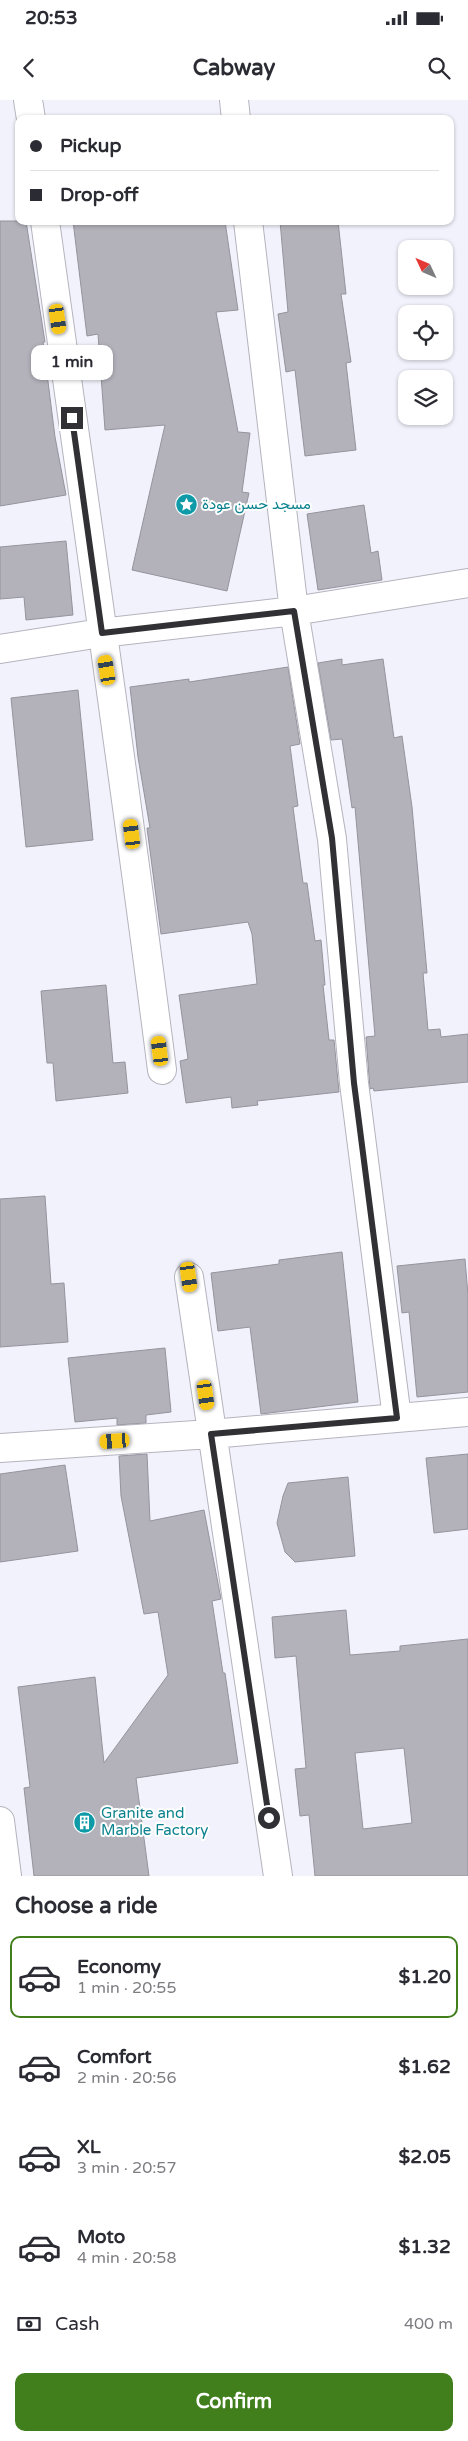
<!DOCTYPE html>
<html lang="en">
<head>
<meta charset="utf-8">
<style>
	body { margin:0; font-family:"Varela Round",Vazirmatn,sans-serif; background:#f7f7f7; color:#2b2b33; height:100vh; display:flex; flex-direction:column; font-size:19px; white-space:nowrap }
	* { box-sizing:border-box; margin:0 }
	p { font-size:16px; color:#7c7c81 }
	.icon { flex:none; width:28px; height:28px; fill:none; stroke:currentColor; stroke-width:2; stroke-linecap:round; stroke-linejoin:round }
	.map { position:relative; height:1776px; overflow:hidden }
	.details { display:flex; flex-direction:column; background:#fff; flex:1 }
	.details>* { flex:none }
	.top-card { position:absolute; left:15px; top:15px; width:439px; height:110px; border-radius:10px; box-shadow:0 1px 4px #0004; display:grid; align-content:center; height:110px; padding:0 15px; background:#fff }
	.needle { width:32px; rotate:314deg }
	.buttons { position:absolute; left:398px; top:140px; display:grid; gap:10px }
	.buttons a { display:grid; place-items:center; width:55px; height:55px; border-radius:10px; background:#fff; box-shadow:0 1px 4px #0004; font-size:25px }
	.end { position:absolute; width:22px; height:22px; margin:-11px; border:6px solid #313135; background:#fff; box-shadow:0 0 0 2px #fff }
	.from { border-radius:50% }
	.bubble { position:absolute; height:35px; border-radius:10px; background:#fff; box-shadow:0 1px 4px #0004; font-size:16px; font-weight:800; line-height:35px; text-align:center }
	.car { position:absolute; width:15px; height:30px; margin:-15px -8px; border-radius:6px; box-shadow:0 0 4px 1px #0007; background:linear-gradient(#f5c518 24%,#345 0 40%,#f5c518 0 76%,#345 0 86%,#f5c518 0) }
	.top-card b { display:flex; align-items:center; gap:18px; height:48px; font-size:19px }
	.top-card b+b { border-top:1px solid #e1e1e2 }
	.top-card i { width:12px; height:12px; background:#2b2b33 }
	ul { padding:0; list-style:none }
	li { display:flex; align-items:center; gap:15px; height:82px; margin:0 10px 8px; padding:0 5px; border:2px solid transparent; border-radius:10px }
	li div { flex:1 }
	li b { display:block; font-size:19px }
	li em { font-style:normal; font-weight:800 }
	li.on { border-color:#417e1c }
	li>.icon { width:45px; height:45px; stroke-width:1.5 }
	h2 { padding:0 15px; font-size:22px; line-height:60px }
	.pay { display:flex; align-items:center; gap:12px; height:55px; padding:0 15px; font-size:19px }
	.pay p { margin-inline-start:auto }
	.primary-button { display:flex; gap:10px; margin-top:auto; padding:10px 15px }
	.primary-button a { flex:1; height:58px; border-radius:10px; background:#417e1c; color:#fff; font-size:20px; font-weight:800; line-height:58px; text-align:center }
	.status { display:flex; justify-content:space-between; align-items:center; height:35px; padding:0 25px; background:#fff; direction:ltr }
	.status svg { height:14px; fill:currentColor }
	header { display:flex; justify-content:space-between; align-items:center; height:65px; padding:0 15px; background:#fff; font-size:22px; font-weight:800 }
	.map>svg:first-child { display:block }
</style>
</head>
<body>
<div class="status"><b>20:53</b><svg viewBox="0 0 49 12"><path d="M0 12V9h3v3zM5 12V6h3v6zM10 12V3h3v9zM15 12V0h3v12zM26 1h20v11H26zM47 4h2v5h-2z"/></svg></div>
<header><svg class="icon" aria-label="back" viewBox="0 0 24 24"><path d="M15 5l-7 7 7 7"/></svg>Cabway<svg class="icon" aria-label="search" viewBox="0 0 24 24"><circle cx="10" cy="10" r="6"/><path d="M15 15l6 6"/></svg></header>
<div class="map">
<svg width="468" height="1776" viewBox="0 0 468 1776">
	<rect width="100%" height="100%" fill="#f2f2fc"/>
	<path fill="#b3b2bb" stroke="#95949d" fill-rule="evenodd" d="M0,121H26L45,242H43L55,337L66,395L0,406Z
		M73,121H225L238,210L216,212L238,332L250,333L242,392L249,393L227,491L132,470L165,325L105,330L98,234L87,236Z
		M280,121H338L346,194H341L351,262L346,263L356,350L305,356L295,270L286,272L278,214L288,212Z
		M364,405L371,453L378,451L382,480L318,490L307,414Z
		M66,441L73,515L26,520L24,497L0,499V447Z
		M342,559V565L383,559L394,638L402,636L412,707L427,873H423L428,930L440,929L441,937L468,934V982L374,991L373,988L370,989L366,937L375,936L355,707L352,708L342,639L331,640L318,563Z
		M288,567L300,644L290,646L298,706L293,707L303,783H307L315,841L321,840L325,885H323L329,940H334L339,992L257,1001L258,1005L232,1008L231,997L186,1003L180,961L188,959L179,895L257,884L252,834L248,822L161,834L147,728H150L138,657L130,587L189,579V582Z
		M78,590L93,740L26,747L11,598Z
		M106,885L113,963L125,962L128,993L56,1001L53,963H47L41,891Z
		M45,1096L51,1184L64,1183L68,1242L0,1247V1099Z
		M342,1152L358,1302L261,1314L250,1227L218,1231L211,1173L279,1164V1160Z
		M465,1159L468,1195V1292L417,1297L409,1212L402,1213L397,1166Z
		M165,1248L171,1312L146,1315V1323L117,1325V1318L75,1322L68,1258Z
		M147,1354L150,1421L204,1410L221,1499L212,1501L223,1573H225L238,1663L136,1678L149,1776H34L24,1688L30,1687L18,1587L95,1577L104,1663L168,1575L158,1512L144,1514L121,1396L119,1356Z
		M468,1354V1429L434,1433L426,1358Z
		M65,1365L78,1451L0,1462V1374Z
		M348,1377L355,1456L295,1462L285,1452L277,1423L283,1396L288,1383Z
		M346,1510L350,1555L400,1551V1546L468,1539V1776H315L309,1715L300,1716L295,1669L306,1668L296,1556L275,1558L272,1517ZM404,1648L412,1723L363,1729L355,1653Z"/>
	<g fill="none" stroke-linecap="round" stroke-linejoin="round">
		<defs>
			<path id="street" d="M28,0L31,19
				M234,0L236,19
				M45,121C84,404 126,687 162,970
				M248,121L294,511L332,739L354,983L397,1318
				M0,549L101,533L294,511L468,483
				M189,1177L278,1776
				M0,1348L211,1334L468,1312
				M0,1721L7,1776"/>
		</defs>
		<use href="#street" stroke="#b5b4be" stroke-width="30"/>
		<use href="#street" stroke="#fff" stroke-width="28"/>
	</g>
	<g fill="none" stroke-linecap="round" stroke-linejoin="round">
		<path stroke="#313135" stroke-width="6" d="M72,318L102,533L294,511L332,738L354,983L397,1318L211,1334L269,1718"/>
	</g>
	<defs>
		<symbol id="sight-disc" viewBox="-11 -11 22 22"><circle r="9.5" fill="#0f9aa8" stroke="#fff"/><path d="M0-6L1.8-2.2L6-1.7L2.9 1.2L3.7 5.4L0 3.3L-3.7 5.4L-2.9 1.2L-6-1.7L-1.8-2.2Z" fill="#fff"/></symbol>
		<symbol id="building-disc" viewBox="-11 -11 22 22"><circle r="9.5" fill="#0f9aa8" stroke="#fff"/><path d="M-4-6H4V6H1V3H-1V6H-4ZM-2.5-4.3h1.7v1.8h-1.7ZM.8-4.3h1.7v1.8H.8ZM-2.5-1h1.7V.8h-1.7ZM.8-1h1.7V.8H.8Z" fill="#fff"/></symbol>
	</defs>
	<g fill-rule="evenodd">
		<use href="#sight-disc" x="174" y="392" width="25" height="25"/>
		<use href="#building-disc" x="72" y="1710" width="25" height="25"/>
	</g>
	<g text-anchor="middle" dominant-baseline="central" stroke-width="4" stroke-linejoin="round" paint-order="stroke">
		<g font-size="15" fill="#0d838f" stroke="#fff" text-anchor="start">
			<text x="202" y="404">مسجد حسن عودة</text>
			<text x="101" y="1713">Granite and<tspan x="101" dy="17">Marble Factory</tspan></text>
		</g>
	</g>
</svg>
<div class="buttons">
<a><svg class="needle" viewBox="-14 -14 28 28"><path d="M0-13l5 13h-10z" fill="#e53935"/><path d="M0 13l5-13h-10z" fill="#7c7c81"/></svg></a>
<a><svg class="icon" aria-label="locate" viewBox="0 0 24 24"><circle cx="12" cy="12" r="6"/><path d="M12 2v4M12 18v4M2 12h4M18 12h4"/></svg></a>
<a><svg class="icon" aria-label="layers" viewBox="0 0 24 24"><path d="M12 4l9 5-9 5-9-5zM3 14l9 5 9-5"/></svg></a>
</div>
<i class="end from" style="left:269px;top:1718px"></i>
<i class="end" style="left:72px;top:318px"></i>
<div class="bubble" style="left:31px;top:245px;width:82px">1 min</div>
<i class="car" style="left:58px;top:219px;rotate:172deg"></i>
<i class="car" style="left:107px;top:570px;rotate:351deg"></i>
<i class="car" style="left:132px;top:734px;rotate:353deg"></i>
<i class="car" style="left:160px;top:951px;rotate:353deg"></i>
<i class="car" style="left:189px;top:1177px;rotate:172deg"></i>
<i class="car" style="left:206px;top:1295px;rotate:172deg"></i>
<i class="car" style="left:115px;top:1341px;rotate:266deg"></i>
<div class="top-card">
<b><i class="from"></i>Pickup</b>
<b><i></i>Drop-off</b>
</div>
</div>
<section class="details">
<h2>Choose a ride</h2>
<ul>
<li class="on"><svg class="icon" aria-label="car" viewBox="0 0 24 24"><path d="M5 17H2v-5l4-1 3-4h7l3 4 3 1v5h-3M9 17h6M6 11h13"/><circle cx="7" cy="17" r="2"/><circle cx="17" cy="17" r="2"/></svg><div><b>Economy</b><p>1 min · 20:55</p></div><em>$1.20</em></li>
<li><svg class="icon" aria-label="car" viewBox="0 0 24 24"><path d="M5 17H2v-5l4-1 3-4h7l3 4 3 1v5h-3M9 17h6M6 11h13"/><circle cx="7" cy="17" r="2"/><circle cx="17" cy="17" r="2"/></svg><div><b>Comfort</b><p>2 min · 20:56</p></div><em>$1.62</em></li>
<li><svg class="icon" aria-label="car" viewBox="0 0 24 24"><path d="M5 17H2v-5l4-1 3-4h7l3 4 3 1v5h-3M9 17h6M6 11h13"/><circle cx="7" cy="17" r="2"/><circle cx="17" cy="17" r="2"/></svg><div><b>XL</b><p>3 min · 20:57</p></div><em>$2.05</em></li>
<li><svg class="icon" aria-label="car" viewBox="0 0 24 24"><path d="M5 17H2v-5l4-1 3-4h7l3 4 3 1v5h-3M9 17h6M6 11h13"/><circle cx="7" cy="17" r="2"/><circle cx="17" cy="17" r="2"/></svg><div><b>Moto</b><p>4 min · 20:58</p></div><em>$1.32</em></li>
</ul>
<div class="pay"><svg class="icon" aria-label="cash" viewBox="0 0 24 24"><path d="M3 7h18v10H3z"/><circle cx="12" cy="12" r="2"/></svg>Cash<p>400 m</p></div>
<div class="primary-button"><a>Confirm</a></div>
</section>
</body>
</html>
